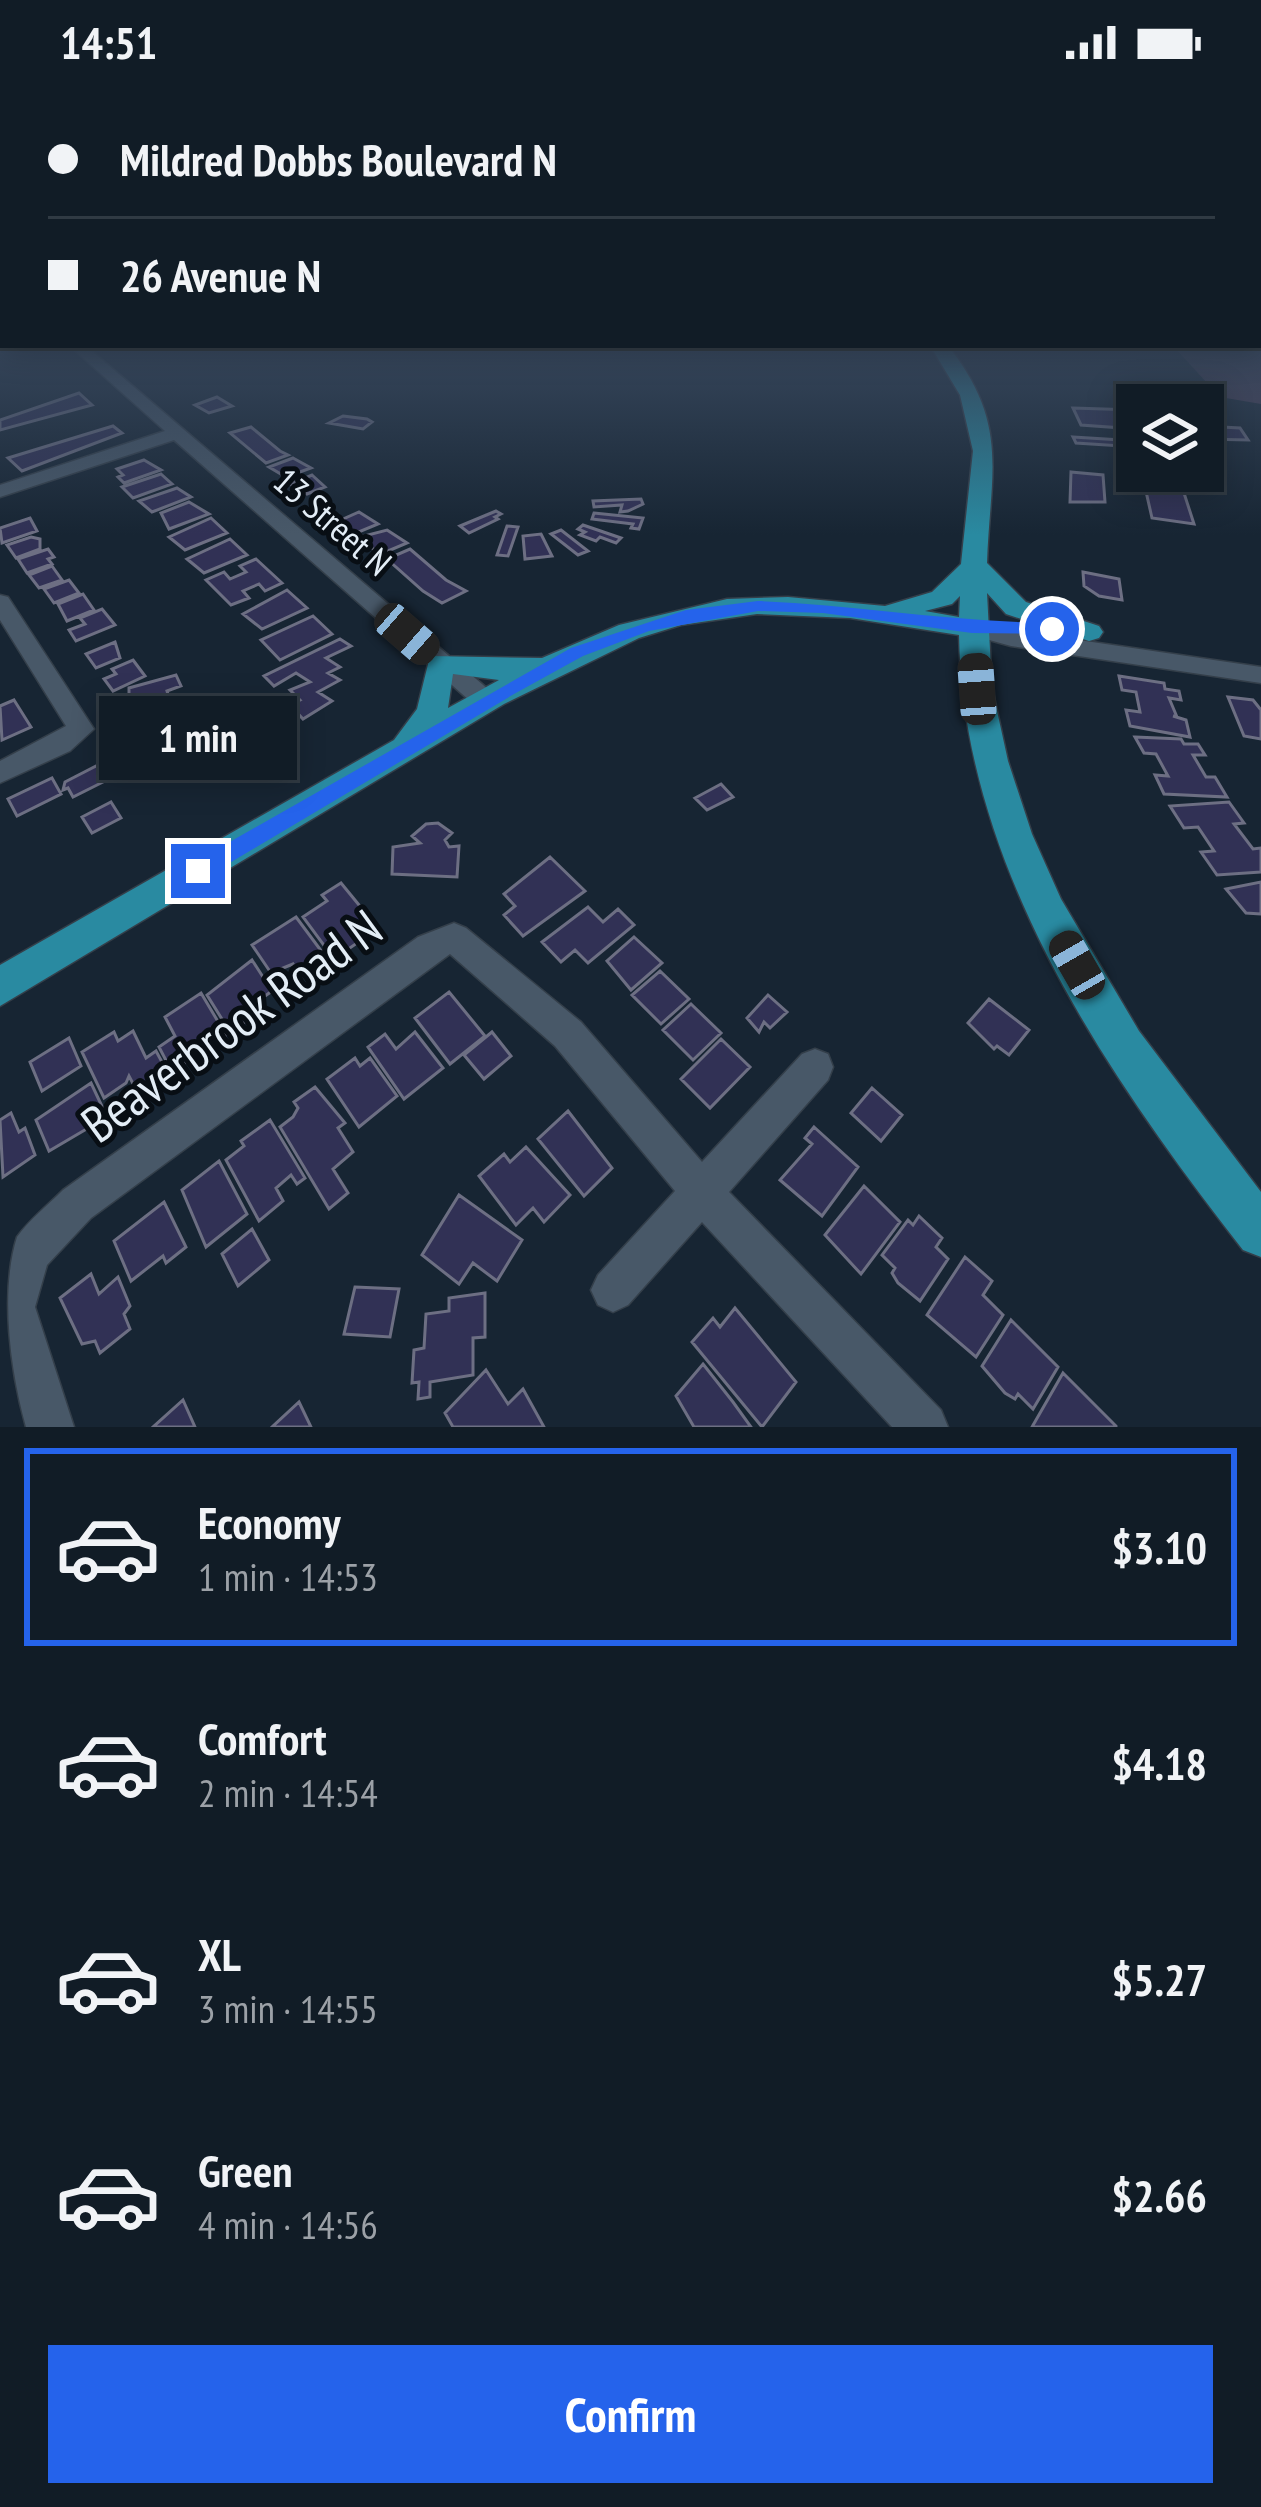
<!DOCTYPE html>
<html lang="en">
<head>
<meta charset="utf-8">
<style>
	body { margin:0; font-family:"PT Sans Narrow",sans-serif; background:#1e2932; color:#f1f3f6; height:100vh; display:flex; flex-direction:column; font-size:45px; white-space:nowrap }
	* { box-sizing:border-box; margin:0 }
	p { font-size:39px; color:#9ca1a7 }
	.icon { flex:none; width:66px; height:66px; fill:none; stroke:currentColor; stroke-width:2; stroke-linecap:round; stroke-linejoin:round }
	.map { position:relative; height:1343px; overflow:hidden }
	.panel { display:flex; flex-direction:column; background:#111c26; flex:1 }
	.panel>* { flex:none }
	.hud { position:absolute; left:0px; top:0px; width:1263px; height:264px; box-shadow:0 6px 30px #0003,0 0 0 3px #303a43; display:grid; align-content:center; height:264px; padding:0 48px; background:#111c26 }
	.controls { position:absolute; left:1116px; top:300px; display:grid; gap:24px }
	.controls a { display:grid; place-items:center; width:108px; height:108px; border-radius:0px; background:#111c26; box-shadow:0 6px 30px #0003,0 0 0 3px #303a43; font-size:60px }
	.end { position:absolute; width:54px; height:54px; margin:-27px; border:15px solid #2563eb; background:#fff; box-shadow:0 0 0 6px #fff }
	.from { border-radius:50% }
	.bubble { position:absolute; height:84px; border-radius:0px; background:#111c26; box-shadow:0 6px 30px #0003,0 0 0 3px #303a43; font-size:39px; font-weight:700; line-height:84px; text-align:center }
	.car { position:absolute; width:36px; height:72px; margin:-36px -18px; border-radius:15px; box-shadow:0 0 9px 3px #0007; background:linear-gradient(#222 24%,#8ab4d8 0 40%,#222 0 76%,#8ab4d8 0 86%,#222 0) }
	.hud b { display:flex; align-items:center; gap:42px; height:114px; font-size:45px }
	.hud b+b { border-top:3px solid #303a43 }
	.hud i { width:30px; height:30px; background:#f1f3f6 }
	ul { padding:21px 0 0; list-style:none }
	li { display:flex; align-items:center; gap:36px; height:198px; margin:0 24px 18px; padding:0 24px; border:6px solid transparent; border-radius:0px }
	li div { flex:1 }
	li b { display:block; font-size:45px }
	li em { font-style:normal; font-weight:700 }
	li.current { border-color:#2563eb }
	li>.icon { width:108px; height:108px; stroke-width:1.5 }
	.cta { display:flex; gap:24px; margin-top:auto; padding:24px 48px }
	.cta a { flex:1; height:138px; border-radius:0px; background:#2563eb; color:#fff; font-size:48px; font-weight:700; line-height:138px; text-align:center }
	.status { display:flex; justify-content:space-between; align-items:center; height:84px; padding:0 60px; background:#111c26; direction:ltr }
	.status svg { height:33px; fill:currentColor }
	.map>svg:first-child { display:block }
</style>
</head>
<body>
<div class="status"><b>14:51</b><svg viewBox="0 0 49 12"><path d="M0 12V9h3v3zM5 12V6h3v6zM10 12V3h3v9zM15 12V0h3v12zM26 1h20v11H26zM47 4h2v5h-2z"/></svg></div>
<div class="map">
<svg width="1261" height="1343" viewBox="0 0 1261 1343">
	<rect width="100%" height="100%" fill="#172533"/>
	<path fill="#503f58" d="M1174,263H1261V320L1220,313Z"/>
	<path fill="#313155" stroke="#6d6f83" stroke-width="3" d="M79,309L92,321L0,346V336Z
		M217,313L232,322L209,329L195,321Z
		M1073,324L1134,326L1137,345L1081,341Z
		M343,332L367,335L372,338L363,345L329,339Z
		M113,342L122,349L22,387L8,374Z
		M1203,342L1240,344L1248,356L1203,355Z
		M251,343L280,367L288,371L266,379L230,349Z
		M1073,353L1137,357V363L1076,359Z
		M293,374L311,384L286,393L269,383Z
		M144,376L161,386L124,399L118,393L123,391L117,385Z
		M1071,388L1103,391L1105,418H1070Z
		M161,390L172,400L133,414L122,403Z
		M312,391L325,403L307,410L290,400Z
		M1145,403L1184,409L1194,440L1152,434Z
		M177,404L191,413L152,428L139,417Z
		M641,415L643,420L628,427L620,428L622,421L594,423L593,417Z
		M189,418L209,430L169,445L161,429Z
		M496,427L501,430L495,433L498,435L469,449L460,442Z
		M359,428L378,440L354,450L341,436Z
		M594,429L643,434L639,445L631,444L633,440L592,435Z
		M30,434L37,447L2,459L0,444Z
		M211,434L227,449L185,466L169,453Z
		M583,441L621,454L616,459L600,453L596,457L580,451L585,448L578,445Z
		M507,442L518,443L508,472L497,471Z
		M387,446L407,459L381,470L361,457L360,453Z
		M561,446L588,467L578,471L551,450Z
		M541,450L552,472L525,475L523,452Z
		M31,453L40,455V465L16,474L7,461Z
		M230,455L247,471L204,489L187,475Z
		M48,465L54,473L48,475L52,480L27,489L18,475Z
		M410,465L446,496L466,507L442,519L423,507L387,475Z
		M256,475L282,499L265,507L259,500L243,507L249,514L231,521L206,496L224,488L230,495L246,488L240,482Z
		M52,482L62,496L39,504L29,491Z
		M1083,488L1119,495L1122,516L1099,512L1084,502Z
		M69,496L79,509L54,519L44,505Z
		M287,506L307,524L262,545L243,530Z
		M83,510L94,526L67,537L58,520Z
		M102,525L115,541L76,557L69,546L85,540L80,534Z
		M313,532L332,550L280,576L261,556Z
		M340,555L351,562L326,574L340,583L328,589L340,596L318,608L332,617L303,635L290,621L300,616L290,606L310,598L296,589L274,602L264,592Z
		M115,558L120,574L96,584L86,570Z
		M133,576L145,592L113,607L104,595L116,590L112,585Z
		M176,591L181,602L167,607L169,613L146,620L144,615L129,618V604Z
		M1119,592L1164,599L1165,605L1179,607L1181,616L1169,614L1177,633L1173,632L1186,636L1190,653L1130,642L1126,626L1140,628L1136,608L1122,606Z
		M1228,613L1253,616L1261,626V655L1244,652Z
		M14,616L31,643L2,656L0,622Z
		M172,620L168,644L143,647L145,624Z
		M234,642L254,646L242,662L221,658Z
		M135,653L168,666L148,684L138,680L125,691L126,686L108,679Z
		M1135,653L1181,655L1184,660H1198L1205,671H1193L1206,693H1215L1227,713L1164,710L1155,691L1168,692L1156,670L1144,669Z
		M213,664L225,679L198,693L186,678Z
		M100,680L109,695L73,713L68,704L63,706L65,698Z
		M52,694L61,710L17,732L8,715Z
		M721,700L733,713L707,726L695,714Z
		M111,718L121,734L92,749L82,733Z
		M1229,718L1244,739L1234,740L1253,765L1261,764V788L1217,791L1201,768L1214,767L1198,743L1184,744L1170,722Z
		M438,739L452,749L445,756L449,763L459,762L457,793L392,790L393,763L420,759L412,752L426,740Z
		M550,773L585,807L523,852L504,831L515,822L504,810Z
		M1261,798V830L1246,829L1226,805Z
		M341,799L368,832L350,844L360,857L334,875L303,833L327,817L322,811Z
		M588,823L603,838L618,825L634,841L588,879L575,866L561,878L542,858Z
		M296,833L325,872L299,890L293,880L271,889L252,861Z
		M634,853L662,879L631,906L607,877Z
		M252,876L272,907L258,917L263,926L230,948L207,911Z
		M660,887L689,915L661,940L632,911Z
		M449,908L485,952L450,980L415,934Z
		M201,909L226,951L172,988L159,963L175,952L165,933Z
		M768,911L787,928L770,944L764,938L759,948L747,934Z
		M989,915L1029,946L1009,971L997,962L994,965L968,939Z
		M691,920L721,949L693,976L663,946Z
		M133,947L146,974L156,967L169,991L139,1011L129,992L126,999L104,1014L82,968L114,948L118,957Z
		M415,948L443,984L404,1015L368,963L385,950L396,965Z
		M492,948L511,972L484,995L464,971Z
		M69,954L81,982L42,1007L30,978Z
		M721,955L750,983L710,1024L681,995Z
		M355,974L360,982L370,974L397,1012L359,1043L327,995Z
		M91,999L107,1033L49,1067L36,1036Z
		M315,1003L345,1039L338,1044L353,1068L333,1085L348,1109L329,1125L280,1043L293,1033L298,1024L294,1018Z
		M872,1004L902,1031L881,1057L851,1029Z
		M568,1027L612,1084L584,1112L538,1055Z
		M11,1029L19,1048L25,1044L35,1071L3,1093L0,1036Z
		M270,1036L305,1094L297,1100L291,1091L276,1104L283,1117L259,1137L226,1076L244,1062L241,1057Z
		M814,1043L858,1083L822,1132L780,1096L812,1060L805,1054Z
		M526,1063L570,1111L544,1138L533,1124L516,1141L479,1092L504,1070L510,1078Z
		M219,1077L247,1130L206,1163L182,1106Z
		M864,1102L900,1138L861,1190L825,1151Z
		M459,1111L522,1156L497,1197L473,1179L459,1200L422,1171Z
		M164,1118L186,1163L166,1179L163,1172L131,1197L114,1157Z
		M919,1132L942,1154L936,1163L948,1175L920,1217L898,1199L892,1189L895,1184L882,1171L908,1136L913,1141Z
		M252,1145L269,1176L238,1202L222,1170Z
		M965,1173L992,1197L983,1211L1003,1231L976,1273L927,1231Z
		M91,1190L99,1210L118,1193L130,1222L124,1230L130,1245L100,1269L95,1257L82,1260L60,1214Z
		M355,1203L399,1205L390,1253L344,1250Z
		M485,1209V1253L473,1254V1291L430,1298V1313L418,1315L419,1298L412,1299L414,1266L424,1264L426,1230L449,1227V1214Z
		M735,1224L796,1298L762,1343L692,1258L713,1234L720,1243Z
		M1011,1236L1058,1283L1033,1325L1018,1310L1015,1315L1005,1309L982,1282Z
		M703,1280L733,1318L751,1343H694L676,1312Z
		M486,1286L508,1320L523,1305L544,1343H453L445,1329Z
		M1063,1289L1116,1342V1343H1032Z
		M183,1316L195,1343H153Z
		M299,1318L311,1343H272Z"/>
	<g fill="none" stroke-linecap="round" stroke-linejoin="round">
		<defs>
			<path id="minor" d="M71,263H87L496,612L500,618L496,624H478L174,356L0,413V401L165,347Z
				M0,511L8,513L94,645L70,667L0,699V677L66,642L0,536Z
				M972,537L1011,546L1261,583V599L1011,562L964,549L960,544Z
				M454,839L466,844L581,938L702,1078L802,970L815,965L828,970L833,983L828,996L729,1108L941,1326L948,1343H892L702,1138L628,1221L613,1228L598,1221L591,1206L598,1191L675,1107L555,962L450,870L91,1134L47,1181L35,1223L74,1343H26C10,1286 0,1207 17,1153C29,1136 48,1121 63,1106L418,853Z"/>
			<path id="major" d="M931,263H949C1010,341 990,389 987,479L1026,518L1099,542L1103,548L1099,554L1089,557L1006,530L987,509L992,604L1008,677L1032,750L1061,815L1139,947L1261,1108V1173L1243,1166C1106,990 963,782 959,551L850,534L757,530L681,541L639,554L504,620L0,922V881L394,656L417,625L430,572L542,574L619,541L727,515L788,513L885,522L932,508L961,480L973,367L960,311ZM960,512L959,533L925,527L952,520ZM453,590L499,596L448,624Z"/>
		</defs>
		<use href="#minor" stroke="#343f4a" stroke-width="3"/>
		<use href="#major" stroke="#343f4a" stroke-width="3"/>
		<use href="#minor" fill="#485868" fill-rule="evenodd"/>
		<use href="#major" fill="#298aa1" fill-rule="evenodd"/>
	</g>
	<linearGradient id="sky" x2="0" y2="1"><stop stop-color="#0d141c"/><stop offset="0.58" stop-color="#36465b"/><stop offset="1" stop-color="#36465b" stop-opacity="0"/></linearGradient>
	<rect width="1261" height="451" fill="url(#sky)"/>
	<path fill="#2563eb" d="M758,517C856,521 953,538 1052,539L1060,545L1052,550L972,549L823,529L758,527L649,547L583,572L514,610L206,793L198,796L187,787L191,780L571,564L686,526Z"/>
	<g text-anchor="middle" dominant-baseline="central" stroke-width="10" stroke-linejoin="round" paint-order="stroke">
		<g font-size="36" fill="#e3edf6" stroke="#080e14">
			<text transform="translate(333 437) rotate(41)">13 Street N</text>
		</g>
		<g font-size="51" fill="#e3edf6" stroke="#080e14">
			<text transform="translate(231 941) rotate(-36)">Beaverbrook Road N</text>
		</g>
	</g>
</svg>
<div class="controls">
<a><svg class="icon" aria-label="layers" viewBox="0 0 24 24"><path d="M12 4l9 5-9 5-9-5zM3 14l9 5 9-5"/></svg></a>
</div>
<i class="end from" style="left:1052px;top:545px"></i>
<i class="end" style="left:198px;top:787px"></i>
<div class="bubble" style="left:99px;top:612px;width:198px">1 min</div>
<i class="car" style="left:407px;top:550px;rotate:131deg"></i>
<i class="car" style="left:977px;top:605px;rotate:356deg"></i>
<i class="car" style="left:1077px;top:881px;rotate:330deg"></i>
<div class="hud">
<b><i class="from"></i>Mildred Dobbs Boulevard N</b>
<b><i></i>26 Avenue N</b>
</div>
</div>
<section class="panel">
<ul>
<li class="current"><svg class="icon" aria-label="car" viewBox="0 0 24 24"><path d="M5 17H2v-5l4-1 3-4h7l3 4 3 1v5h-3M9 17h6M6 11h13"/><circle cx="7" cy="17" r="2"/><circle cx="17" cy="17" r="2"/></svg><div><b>Economy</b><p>1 min · 14:53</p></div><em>$3.10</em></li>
<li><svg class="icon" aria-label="car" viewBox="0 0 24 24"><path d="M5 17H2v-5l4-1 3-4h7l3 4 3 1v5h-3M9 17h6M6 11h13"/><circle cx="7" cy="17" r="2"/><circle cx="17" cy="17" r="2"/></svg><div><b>Comfort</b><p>2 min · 14:54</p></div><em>$4.18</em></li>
<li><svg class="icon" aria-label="car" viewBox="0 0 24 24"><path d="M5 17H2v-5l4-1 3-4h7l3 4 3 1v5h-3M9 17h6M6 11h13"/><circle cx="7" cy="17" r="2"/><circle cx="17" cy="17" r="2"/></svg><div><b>XL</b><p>3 min · 14:55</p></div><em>$5.27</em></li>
<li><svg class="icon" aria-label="car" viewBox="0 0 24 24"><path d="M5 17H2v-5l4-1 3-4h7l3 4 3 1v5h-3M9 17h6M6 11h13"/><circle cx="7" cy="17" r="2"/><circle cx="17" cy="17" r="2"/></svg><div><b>Green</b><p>4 min · 14:56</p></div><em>$2.66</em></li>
</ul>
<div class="cta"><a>Confirm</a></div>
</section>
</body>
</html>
